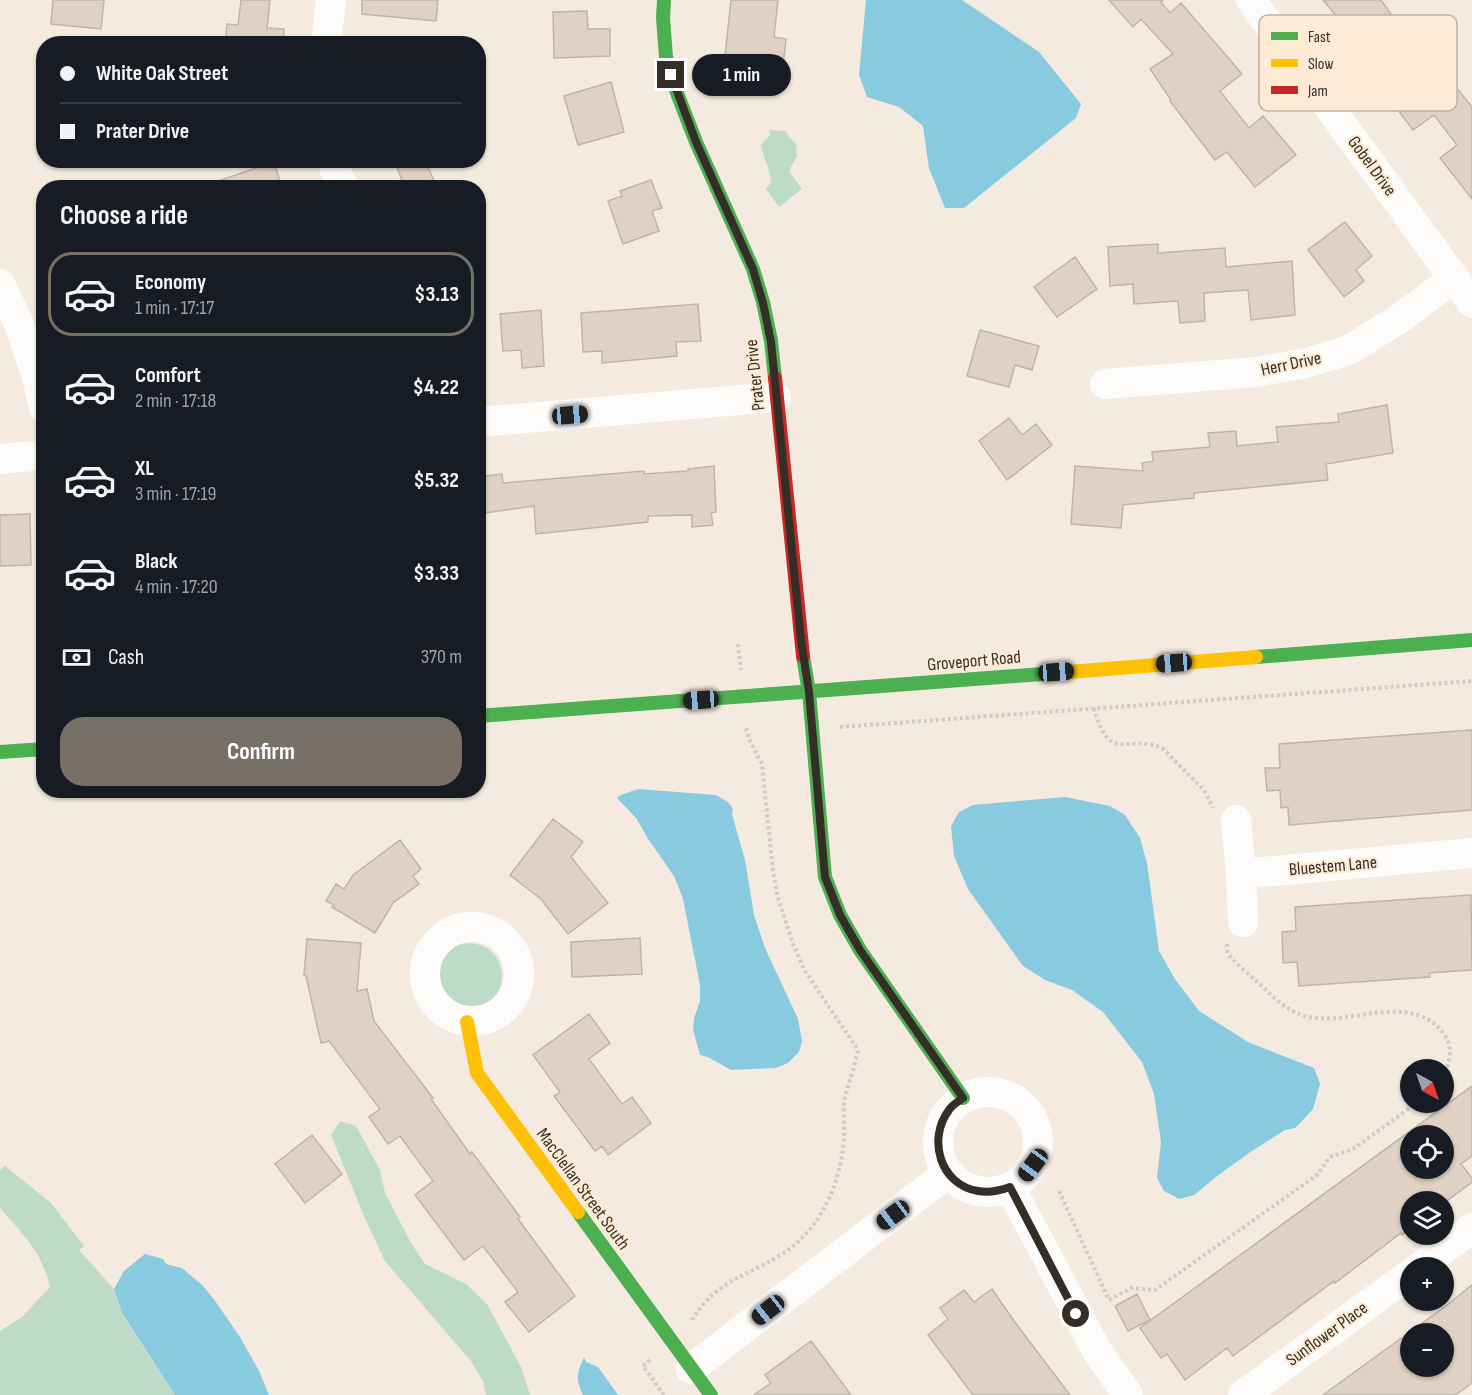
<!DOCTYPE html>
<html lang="en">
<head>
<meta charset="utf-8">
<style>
	body { margin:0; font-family:"Sofia Sans Condensed",sans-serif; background:#20242c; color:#f1f3f6; height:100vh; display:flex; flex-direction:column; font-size:22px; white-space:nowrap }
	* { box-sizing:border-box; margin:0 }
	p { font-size:20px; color:#9ea1a6 }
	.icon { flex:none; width:33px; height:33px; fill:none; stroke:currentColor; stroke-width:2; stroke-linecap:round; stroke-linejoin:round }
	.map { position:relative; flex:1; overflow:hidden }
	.side { position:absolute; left:36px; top:180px; width:450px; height:618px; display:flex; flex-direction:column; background:#171b24; border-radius:24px; box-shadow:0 2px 4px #0004 }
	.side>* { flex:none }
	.hud { position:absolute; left:36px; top:36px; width:450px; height:132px; border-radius:24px; box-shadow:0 2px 4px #0004; display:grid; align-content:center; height:132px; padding:0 24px; background:#171b24 }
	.needle { width:39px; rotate:140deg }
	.buttons { position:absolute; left:1400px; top:1059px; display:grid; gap:12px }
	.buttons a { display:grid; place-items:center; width:54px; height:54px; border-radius:50%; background:#171b24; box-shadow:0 2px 4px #0004; font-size:30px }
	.end { position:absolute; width:27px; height:27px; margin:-14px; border:8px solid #352e26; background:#fff; box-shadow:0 0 0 3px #fff }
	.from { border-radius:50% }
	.bubble { position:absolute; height:42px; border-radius:21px; background:#171b24; box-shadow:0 2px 4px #0004; font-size:20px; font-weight:700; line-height:42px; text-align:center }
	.car { position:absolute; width:18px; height:36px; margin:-18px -9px; border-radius:8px; box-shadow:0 0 4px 2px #0007; background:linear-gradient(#222 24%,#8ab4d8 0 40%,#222 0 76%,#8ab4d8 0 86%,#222 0) }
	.hud b { display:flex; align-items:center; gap:21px; height:57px; font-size:22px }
	.hud b+b { border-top:2px solid #363941 }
	.hud i { width:15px; height:15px; background:#f1f3f6 }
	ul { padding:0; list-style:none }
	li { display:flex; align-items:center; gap:18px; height:84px; margin:0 12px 9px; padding:0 12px; border:3px solid transparent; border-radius:24px }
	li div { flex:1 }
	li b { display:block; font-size:22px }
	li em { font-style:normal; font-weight:700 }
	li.on { border-color:#787067 }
	li>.icon { width:54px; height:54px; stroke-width:1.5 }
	h2 { padding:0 24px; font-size:27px; line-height:72px }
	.pay { display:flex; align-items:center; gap:15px; height:66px; padding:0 24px; font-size:22px }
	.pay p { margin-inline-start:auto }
	.action { display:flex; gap:12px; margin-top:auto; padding:12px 24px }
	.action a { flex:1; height:69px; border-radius:24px; background:#787067; color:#fff; font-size:24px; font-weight:700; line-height:69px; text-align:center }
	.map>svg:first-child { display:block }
</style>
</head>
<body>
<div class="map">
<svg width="1472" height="1395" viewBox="0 0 1472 1395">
	<rect width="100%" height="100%" fill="#f4eadf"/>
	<path fill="#bddbc6" d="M769,130L786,131L787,134L796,144L797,156L790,168V173L802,189L779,207L766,189L771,182C770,167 763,159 761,144L770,135Z
		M436 976a33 33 0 1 1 66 0a33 33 0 1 1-66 0Z
		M340,1121L356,1126L380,1170L385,1193L411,1243L425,1264L466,1284L487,1304L521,1367L530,1395H486L483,1381L470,1360L385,1261L364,1216L331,1135Z
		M5,1166L51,1203L84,1246L79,1250L114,1289L122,1314L175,1395H0V1331L22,1317L50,1287C41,1250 24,1236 0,1208V1170Z"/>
	<path fill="#88cadf" d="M866,0H962L1039,52L1081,104L1076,118L964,208H945L929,168L923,126L899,107L867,97L859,75Z
		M638,789L716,795L728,802L733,809L732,814L745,860L754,915L765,948L798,1019L802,1041L799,1052L788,1063L776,1068L731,1070L708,1057L700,1055L693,1029L694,1018L700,1001V985L683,899L675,878L663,860L650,842L636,818L617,798L621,795Z
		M1065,797L1110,806L1125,815L1140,838L1147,863L1159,951L1175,979L1199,1011L1248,1042L1314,1068L1320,1084L1313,1109L1302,1121L1295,1128L1285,1130L1252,1151L1221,1173L1194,1195L1179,1199L1164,1191L1157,1178L1161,1142L1154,1094L1142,1062L1103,1012L1072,990L1045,980L1023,966L968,889L954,856L951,826L959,812L973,805Z
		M145,1254L163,1259L166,1264L182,1268L202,1285L213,1298L240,1337L259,1371L269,1395H175L122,1313L114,1289L124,1271Z
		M584,1357L586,1362L598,1367L618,1395H583C576,1379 576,1375 584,1357Z"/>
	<path fill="#dfd1c3" stroke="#bdb5ad" stroke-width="1.5" fill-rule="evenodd" d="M53,0H104L101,29L51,24Z
		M241,0H270L267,28L284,29L283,44H225L227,24L238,25Z
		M362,0H438L436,21L362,14Z
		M731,0H778L774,37L786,39L781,84L738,79L741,58L725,56Z
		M1109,0H1163L1161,2L1170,13L1181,3L1242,74L1220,91L1249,128L1263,116L1296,155L1255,187L1227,152L1215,160L1170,101L1171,100L1150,69L1173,54L1141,19L1133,27Z
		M1323,0H1381L1424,60L1430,55L1472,107V199L1440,158L1457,145L1434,115L1413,130L1382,89L1386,86L1347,37L1351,34Z
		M587,11L588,29H610V56L554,58L553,12Z
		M611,82L624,132L578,145L564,96Z
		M394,160H425L437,188H405Z
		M274,162L282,188H210L209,184Z
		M651,180L662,208L652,211L659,231L623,244L608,201L622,196L620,191Z
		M1345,222L1372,256L1356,270L1364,281L1344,297L1308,250Z
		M1158,244V253L1225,248L1226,267L1292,261L1295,315L1251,320L1248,290L1204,293L1205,321L1180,323L1178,301L1134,304L1133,284L1110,286L1108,247Z
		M1075,257L1097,289L1057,317L1034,287Z
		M698,304L701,341L676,342L677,356L602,363V351L583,352L581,313Z
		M541,310L544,366L522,368L521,350L503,351L500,314Z
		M980,330L1039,346L1032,370L1015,365L1009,387L967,376Z
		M1387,405L1393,453L1326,464L1328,480L1194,493V498L1123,505L1121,528L1071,524L1075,466L1143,471L1142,463L1153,461L1152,452L1210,447L1208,433L1236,431L1237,446L1278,442L1276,427L1339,422L1338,414Z
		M1009,418L1022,435L1036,424L1052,445L1007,480L979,441Z
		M714,466L716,512L711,513L713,525L692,527V515L648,516V522L536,534L534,506L478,514V477L502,474L503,483L644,471V474L688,471V469Z
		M30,514L31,565L0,566V515Z
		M1472,730V810L1289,825L1288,807L1281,808L1280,790L1267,791L1265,768H1280L1279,744Z
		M553,819L583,842L571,857L608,903L568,934L541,899L510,875Z
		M400,840L421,869L413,876L419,884L393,903L375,933L332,907L334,905L326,901L336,884L344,889L353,875Z
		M1471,895L1472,970L1429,973L1430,977L1299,986L1297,962L1283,963L1282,932L1296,931L1295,907Z
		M640,938L642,974L572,977L571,942Z
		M307,939L361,943L357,991L367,989L374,1021L433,1098L431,1099L470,1154L472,1152L520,1217L518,1219L575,1296L529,1332L505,1302L518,1292L483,1246L464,1260L415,1195L433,1181L400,1136L388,1144L369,1117L380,1109L329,1041L321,1043L306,976L304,975Z
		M589,1014L610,1043L589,1059L622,1104L632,1097L651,1123L608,1155L602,1146L595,1151L554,1096L560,1092L533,1055Z
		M1472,1086V1156L1461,1164L1472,1178V1182L1443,1204V1202H1410V1229L1402,1235L1401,1233L1335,1283L1334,1281L1233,1356L1227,1348L1185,1380L1167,1354L1161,1358L1140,1328ZM1410,1136H1443V1168H1410Z
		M312,1135L342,1174L305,1203L275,1164Z
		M1472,1285V1383L1455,1395H1323L1447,1305ZM1410,1334H1443V1366H1410Z
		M992,1289L1014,1321L1070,1395H973L928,1335L948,1319L940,1308L964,1290L974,1302Z
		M1137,1294L1150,1320L1128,1331L1115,1306Z
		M811,1341L851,1395H754L771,1383L765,1375Z"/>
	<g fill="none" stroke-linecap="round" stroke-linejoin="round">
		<path stroke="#cfcbc6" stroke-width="4" stroke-dasharray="3 3" stroke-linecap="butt" d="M738,644L741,670
			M1094,708C1110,766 1125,733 1162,748L1204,790L1213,808
			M840,727L1472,681
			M1227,944C1227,947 1226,950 1228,953C1231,960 1248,973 1254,979C1269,992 1285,1011 1305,1016C1350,1028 1410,989 1444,1034C1454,1048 1450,1062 1443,1077
			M1059,1191L1109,1300L1131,1288L1155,1290L1317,1175L1330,1157L1353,1149L1418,1102
			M692,1320C716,1281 743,1278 779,1256C820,1231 840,1186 844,1140C845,1128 843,1115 844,1103C847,1085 855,1068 858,1050L805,971L793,944L778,898L773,871L762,764L750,741L745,725
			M650,1360L643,1366L664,1395"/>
		<path stroke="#fdfcfa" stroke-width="30" d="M1251,0L1472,303
			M326,44L331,0
			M333,160L335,170L344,188
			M0,284L19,324L37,377L44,408
			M1105,384L1256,372L1306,363L1349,350L1402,317L1454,278
			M478,422L776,397
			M0,459L44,455
			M1236,820L1241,874
			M1243,922L1241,874L1472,853
			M425 974a47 47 0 1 1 94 0a47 47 0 1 1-94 0Z
			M938 1142a50 50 0 1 1 100 0a50 50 0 1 1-100 0Z
			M1010,1187L1097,1351L1128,1395
			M1418,1268L1472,1228
			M691,1369L948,1173
			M1243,1395L1410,1274"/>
		<path stroke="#4caf50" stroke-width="14" d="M664,0L663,18L666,57L677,93L696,142L753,269L763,302L771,341L775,378
			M803,656L809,692L825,877L840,915L860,950L963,1098
			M1256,657L1472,640
			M478,716L1056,673
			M0,752L44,749
			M578,1212L711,1395"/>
		<path stroke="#ffc107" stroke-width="14" d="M1056,673L1256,657
			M467,1022L477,1073L578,1212"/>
		<path stroke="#c62828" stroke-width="14" d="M775,378L803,656"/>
	</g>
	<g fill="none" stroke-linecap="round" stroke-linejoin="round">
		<path stroke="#352e26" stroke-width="8" d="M671,75L696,142L753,269L763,303L771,342L801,640L809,692L825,877L840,915L860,950L963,1098C958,1102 952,1105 949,1110C927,1139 940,1185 978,1191C989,1193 999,1191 1010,1187L1076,1314"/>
	</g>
	<g text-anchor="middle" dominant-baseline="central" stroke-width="4.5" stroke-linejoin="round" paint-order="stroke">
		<g font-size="18" fill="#352e26" stroke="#fdebd6">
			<text transform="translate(1372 166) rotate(54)">Gobel Drive</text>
			<text transform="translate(1291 364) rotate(-12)">Herr Drive</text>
			<text transform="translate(755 375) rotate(-96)">Prater Drive</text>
			<text transform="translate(974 661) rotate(-5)">Groveport Road</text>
			<text transform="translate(1333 866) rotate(-5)">Bluestem Lane</text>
			<text transform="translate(583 1189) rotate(54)">MacClellan Street South</text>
			<text transform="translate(1327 1334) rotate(-36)">Sunflower Place</text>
		</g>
	</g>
	<rect x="1259" y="15" width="198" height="96" rx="9" fill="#fdebd6" stroke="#c1b2a1" stroke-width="1.5"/>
	<rect x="1271" y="32" width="27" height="8" fill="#4caf50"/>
	<rect x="1271" y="59" width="27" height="8" fill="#ffc107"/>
	<rect x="1271" y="86" width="27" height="8" fill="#c62828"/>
	<g font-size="16" fill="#352e26">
		<text x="1308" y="42">Fast</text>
		<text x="1308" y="69">Slow</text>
		<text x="1308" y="96">Jam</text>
	</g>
</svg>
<div class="buttons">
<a><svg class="needle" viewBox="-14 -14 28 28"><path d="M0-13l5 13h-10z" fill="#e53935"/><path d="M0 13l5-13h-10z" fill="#9ea1a6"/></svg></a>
<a><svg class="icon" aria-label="locate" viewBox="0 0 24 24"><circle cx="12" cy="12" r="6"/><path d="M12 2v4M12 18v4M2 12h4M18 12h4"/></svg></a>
<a><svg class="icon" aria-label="layers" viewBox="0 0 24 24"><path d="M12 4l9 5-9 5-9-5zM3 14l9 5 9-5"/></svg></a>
<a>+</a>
<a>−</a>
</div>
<i class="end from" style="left:1076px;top:1314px"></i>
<i class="end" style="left:671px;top:75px"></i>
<div class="bubble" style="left:692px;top:54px;width:99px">1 min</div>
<i class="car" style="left:570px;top:415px;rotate:85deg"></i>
<i class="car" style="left:1174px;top:663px;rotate:266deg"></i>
<i class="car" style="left:1056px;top:672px;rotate:86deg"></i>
<i class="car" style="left:701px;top:700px;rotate:266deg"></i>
<i class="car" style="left:1033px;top:1165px;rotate:217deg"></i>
<i class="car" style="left:893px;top:1215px;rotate:233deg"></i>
<i class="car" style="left:768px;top:1310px;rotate:232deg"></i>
<div class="hud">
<b><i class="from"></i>White Oak Street</b>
<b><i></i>Prater Drive</b>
</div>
<section class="side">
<h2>Choose a ride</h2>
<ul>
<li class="on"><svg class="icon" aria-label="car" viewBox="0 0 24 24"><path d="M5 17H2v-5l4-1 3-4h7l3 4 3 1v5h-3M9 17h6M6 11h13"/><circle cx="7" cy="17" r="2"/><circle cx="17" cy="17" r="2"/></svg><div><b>Economy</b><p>1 min · 17:17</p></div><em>$3.13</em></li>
<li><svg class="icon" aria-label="car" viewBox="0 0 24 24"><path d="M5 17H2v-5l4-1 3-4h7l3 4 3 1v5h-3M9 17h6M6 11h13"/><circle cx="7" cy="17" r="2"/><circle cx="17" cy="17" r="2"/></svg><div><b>Comfort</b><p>2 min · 17:18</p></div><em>$4.22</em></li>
<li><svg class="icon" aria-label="car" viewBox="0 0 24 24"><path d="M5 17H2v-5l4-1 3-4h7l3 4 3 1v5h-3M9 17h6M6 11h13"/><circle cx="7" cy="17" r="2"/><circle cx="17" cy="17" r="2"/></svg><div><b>XL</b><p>3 min · 17:19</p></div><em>$5.32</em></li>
<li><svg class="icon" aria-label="car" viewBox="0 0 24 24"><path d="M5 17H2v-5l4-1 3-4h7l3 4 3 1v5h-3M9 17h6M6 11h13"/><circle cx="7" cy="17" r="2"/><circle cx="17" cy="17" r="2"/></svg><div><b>Black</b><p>4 min · 17:20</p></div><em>$3.33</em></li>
</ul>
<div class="pay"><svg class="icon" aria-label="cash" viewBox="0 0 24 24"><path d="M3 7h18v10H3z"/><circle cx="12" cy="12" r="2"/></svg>Cash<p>370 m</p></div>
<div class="action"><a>Confirm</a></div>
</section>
</div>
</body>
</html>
